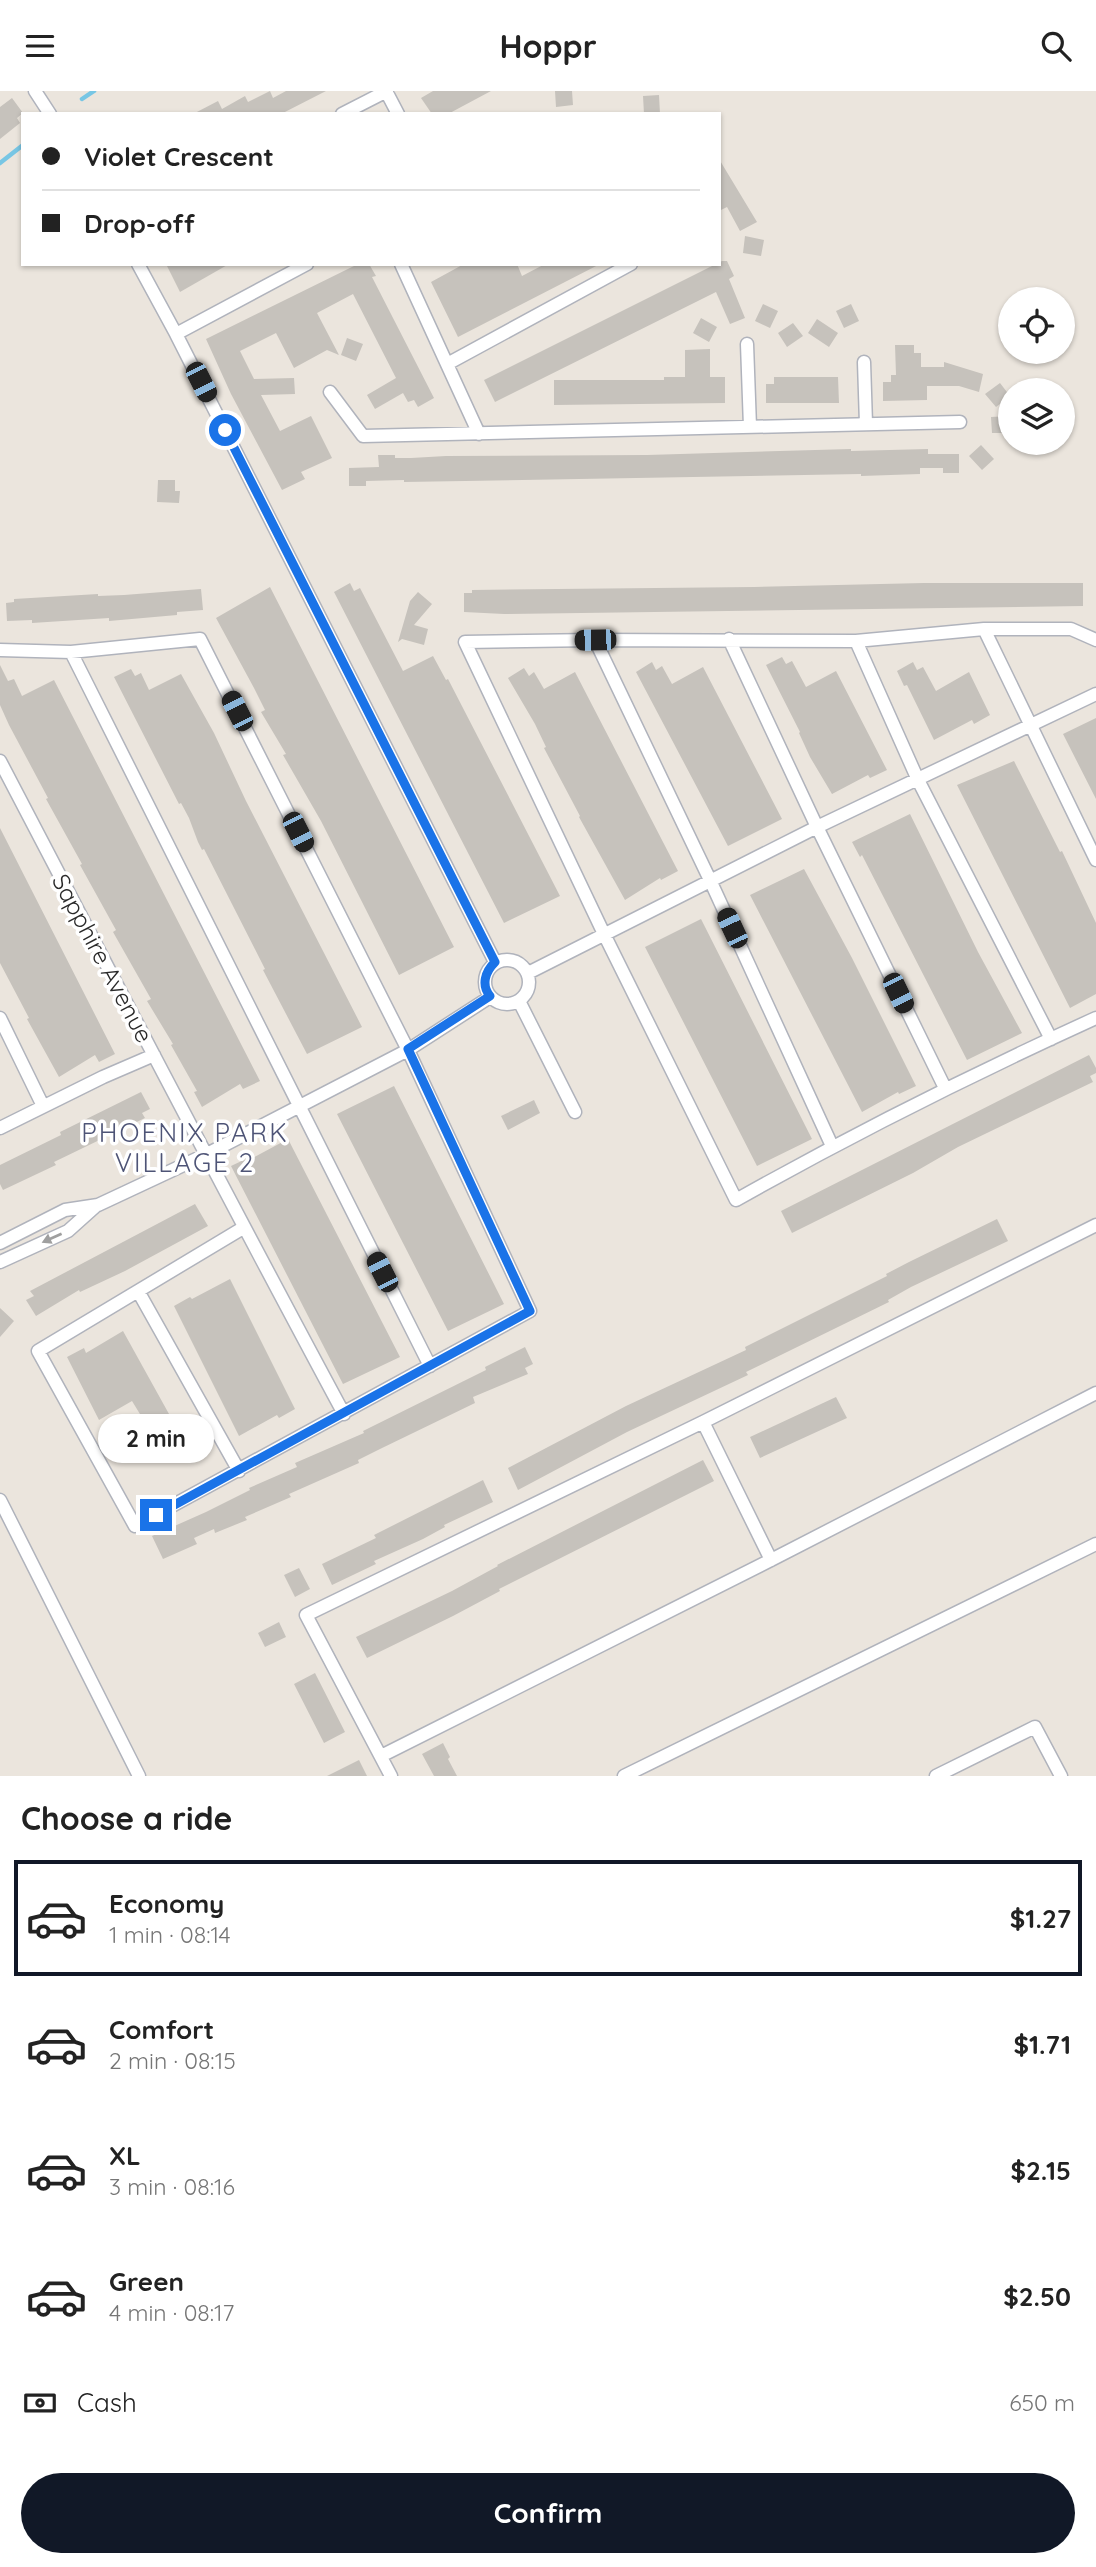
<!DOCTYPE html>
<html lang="en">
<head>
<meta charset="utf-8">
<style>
	body { margin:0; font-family:Quicksand,sans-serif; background:#f6f6f6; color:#222; height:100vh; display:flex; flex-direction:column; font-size:26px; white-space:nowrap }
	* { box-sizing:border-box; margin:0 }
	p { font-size:23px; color:#767676 }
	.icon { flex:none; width:38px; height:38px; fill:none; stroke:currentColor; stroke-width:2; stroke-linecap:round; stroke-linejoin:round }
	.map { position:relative; height:1685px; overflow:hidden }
	.sheet { display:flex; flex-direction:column; background:#fff; flex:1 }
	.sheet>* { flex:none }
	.banner { position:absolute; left:21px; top:21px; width:700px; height:154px; border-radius:0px; box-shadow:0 2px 5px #0004; display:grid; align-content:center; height:154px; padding:0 21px; background:#fff }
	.buttons { position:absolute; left:998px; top:196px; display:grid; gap:14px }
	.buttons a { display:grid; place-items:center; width:77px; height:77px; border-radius:50%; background:#fff; box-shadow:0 2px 5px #0004; font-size:35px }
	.end { position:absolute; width:32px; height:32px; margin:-16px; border:9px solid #1a73e8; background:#fff; box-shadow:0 0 0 4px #fff }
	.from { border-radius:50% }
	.bubble { position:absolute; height:49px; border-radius:24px; background:#fff; box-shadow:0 2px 5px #0004; font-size:23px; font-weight:800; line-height:49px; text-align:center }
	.car { position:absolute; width:21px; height:42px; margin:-21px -10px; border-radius:9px; box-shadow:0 0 5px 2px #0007; background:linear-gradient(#222 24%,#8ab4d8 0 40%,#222 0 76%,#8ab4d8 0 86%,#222 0) }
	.banner b { display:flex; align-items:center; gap:24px; height:66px; font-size:26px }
	.banner b+b { border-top:2px solid #e0e0e0 }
	.banner i { width:18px; height:18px; background:#222 }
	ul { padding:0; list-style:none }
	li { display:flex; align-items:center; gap:21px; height:116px; margin:0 14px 10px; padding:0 7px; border:4px solid transparent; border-radius:0px }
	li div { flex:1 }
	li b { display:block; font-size:26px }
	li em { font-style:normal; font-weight:800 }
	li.on { border-color:#111827 }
	li>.icon { width:63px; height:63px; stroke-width:1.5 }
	h2 { padding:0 21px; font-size:32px; line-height:84px }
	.pay { display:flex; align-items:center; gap:18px; height:77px; padding:0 21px; font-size:26px }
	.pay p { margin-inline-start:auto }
	.primary-button { display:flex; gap:14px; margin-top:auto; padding:14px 21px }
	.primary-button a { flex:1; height:80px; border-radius:42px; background:#111827; color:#fff; font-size:28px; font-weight:800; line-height:80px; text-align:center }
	header { display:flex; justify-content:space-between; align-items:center; height:91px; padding:0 21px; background:#fff; font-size:32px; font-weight:800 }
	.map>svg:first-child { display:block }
</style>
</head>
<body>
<header><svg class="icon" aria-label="menu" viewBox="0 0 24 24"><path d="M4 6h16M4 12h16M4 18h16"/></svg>Hoppr<svg class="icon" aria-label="search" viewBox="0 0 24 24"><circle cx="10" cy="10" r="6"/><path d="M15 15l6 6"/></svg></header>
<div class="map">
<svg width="1096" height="1685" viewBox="0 0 1096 1685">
	<rect width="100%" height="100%" fill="#ebe5dd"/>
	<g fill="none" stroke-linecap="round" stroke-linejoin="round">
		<path stroke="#78c6e4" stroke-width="4.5" d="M82,8L94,0
			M0,72L23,54"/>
	</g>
	<path fill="#c6c2bc" d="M270,0L273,7L286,0H326L281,23H193L218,10L222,18L245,5L248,11Z
		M433,0H491L448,23H432L421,7Z
		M555,0H572L573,14L556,16Z
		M659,4L660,23H644L643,5Z
		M12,7L23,22L17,27L20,32L0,48V16Z
		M719,68L757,131L740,140L727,116L719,120Z
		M745,145L764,149L761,165L743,162Z
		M722,170H727L734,185L729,188L745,227L730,233L716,201L495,311L484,289Z
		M166,173H229L180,201Z
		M358,173H369L376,185L372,186L434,307L418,316L414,309L408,311L403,302L375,318L367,304L396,287L353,203L317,222L339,264L327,259L294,277L276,242L240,260L254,288L294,287L295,303L261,304L280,340L311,325L332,367L301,381L305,388L282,399L231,303L206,248Z
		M464,173H517L522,185L545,173H600L458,246L431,191Z
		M763,213L778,220L770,237L755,230Z
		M851,213L859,230L844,237L836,220Z
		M701,227L717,236L709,251L693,242Z
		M817,228L838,242L829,256L808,242Z
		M793,232L803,245L787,256L778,242Z
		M347,247L363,253L356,270L341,264Z
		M895,254H914V262H921V276H944V271L983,283L979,301L959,295H927V309L883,310V291H891V284H896Z
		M710,258V286H725V312L554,314V289H664V286H685V259Z
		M774,286H838L839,312H766V293H774Z
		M1000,292L1010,305L996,316L985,303Z
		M1010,325V342H992L991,326Z
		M981,354L994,368L982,379L969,365Z
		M851,358V360L928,358V363H959V382H943V377H920V383L861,385V383L404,391V389L366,390V395H349V377L379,376L378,364H395V367H411L446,365L647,364Z
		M158,389H175V400H180L179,412L157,411Z
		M350,492L354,500L360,497L403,580L433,565L446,589L448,588L560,805L504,832L334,501Z
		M924,492H1083V515L504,523L464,521V502H472V499L754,496Z
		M270,496L454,856L399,884L321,730L283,664L286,663L261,621L265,619L254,597L216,527Z
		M201,498L203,519L177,521V524L109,530V527L32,532V529L7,530L6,512L14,511V508L98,503V505L124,504Z
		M418,501L432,513L414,534L428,538L424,554L402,548L398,551L410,510Z
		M782,566L786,573L792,570L806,596L836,580L887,679L870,687L868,684L832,703L810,666L799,642L800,641L766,574Z
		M652,571L656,579L662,575L672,593L703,576L782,728L728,755L636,581Z
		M913,571L917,579L923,576L936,600L969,581L990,624L974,633L972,629L934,649L907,594L904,595L897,580Z
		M0,574L8,590L14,588L22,605L54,589L260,990L243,998L240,993L202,1016L194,1001L197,1000L171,954L173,953L147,910L151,908L113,841L116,839L80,774L82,773L46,708L48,707L9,634L0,614Z
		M524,577L529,585L534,581L544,598L575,581L678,780L661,789L660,787L625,809L579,726L580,725L544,657L546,656L535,633L508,587Z
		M131,578L135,585L141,582L149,599L181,583L214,642L246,710L362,936L307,963L263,879L265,878L204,758L202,759L198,751L189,727L181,712L179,713L114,586Z
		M1096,627V708L1063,643Z
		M1014,670L1060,761L1062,760L1096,832V903L1070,917L957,694Z
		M910,723L978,861L1022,942L967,969L862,764L860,766L852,751Z
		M0,737L115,963L99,971L95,964L59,986L27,928L29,927L0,872Z
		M804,778L852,867L916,995L899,1003L898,1001L862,1021L750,804Z
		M701,828L812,1048L757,1075L645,856Z
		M1089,964L1096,977V982L1090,985L1093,991L958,1056L913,1082L792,1142L781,1120Z
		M394,995L504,1213L448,1240L337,1023Z
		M141,1001L150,1018L142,1022L145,1027L54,1071L56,1074L3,1099L0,1093V1074L61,1044L60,1041Z
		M534,1009L540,1022L508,1039L501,1025Z
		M288,1048L400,1266L343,1293L231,1075L248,1067L249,1069Z
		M195,1113L208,1135L125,1180L80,1201L79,1199L36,1225L26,1209L34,1205L30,1200Z
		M997,1128L1008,1150L911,1196L888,1209L889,1211L746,1281L748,1284L627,1341L518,1399L508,1377L626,1315L746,1259L745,1256L887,1185L886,1183L909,1171Z
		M230,1188L295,1318L279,1327L277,1324L239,1345L174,1215L190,1206L192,1208Z
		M0,1217L14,1230L0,1246Z
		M123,1240L169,1323L152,1332L148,1325L143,1328L132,1310L99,1329L67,1266L84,1257L86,1262Z
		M525,1256L533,1273L525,1277L528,1283L473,1306L475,1312L380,1358L358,1369L359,1372L289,1403L291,1406L245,1426L247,1429L215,1442L214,1438L194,1447L197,1453L163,1468L152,1445L206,1421L250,1399L249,1397L297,1376L295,1372L364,1342L363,1340L486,1279L485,1276Z
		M836,1306L847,1327L760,1367L750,1346Z
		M703,1369L714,1390L499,1498L500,1500L453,1525L367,1567L356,1546L452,1500L498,1475L497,1474Z
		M483,1389L493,1411L444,1434L445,1436L423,1448L374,1470L376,1473L332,1494L322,1473L376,1447L374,1444Z
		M299,1477L310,1498L295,1506L284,1484Z
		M279,1531L286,1546L265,1556L258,1542Z
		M315,1582L345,1641L324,1652L294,1593Z
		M443,1652L450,1666L448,1668L457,1685H434L422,1663Z
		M359,1669L367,1685H327Z"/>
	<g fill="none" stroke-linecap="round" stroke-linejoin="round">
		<defs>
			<path id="street" d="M35,0L50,23
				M386,0L398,23
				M342,23L387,0
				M138,173L176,243L495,871
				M401,173L479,343
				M176,243L307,173
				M747,253L750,336
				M864,271L866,333
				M449,272L631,173
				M330,301L363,345L960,331
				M984,538L1096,769
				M729,548L817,736L945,997
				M595,549L710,789L832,1055
				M1096,549L1071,538H984L856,550L595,549L465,551L604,843L736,1109C853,1043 973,983 1096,927
				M856,550L918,689L1051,948
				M0,559L71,561L200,548L408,959L530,1220L135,1435L38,1260L243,1137
				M71,561L430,1275
				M0,670C114,888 227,1106 344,1323
				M485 891a22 22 0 1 1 44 0a22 22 0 1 1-44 0Z
				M528,882L817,736L1096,603
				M519,910L575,1021
				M0,927L43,1015
				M0,1037L103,986L154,964
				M0,1152L65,1119L98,1114L207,1063L408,959L490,906
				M0,1171L68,1140L97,1114
				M138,1200L239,1380
				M703,1331L771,1469
				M0,1409L139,1685
				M381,1665L771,1469L1096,1302
				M391,1685L306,1524L703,1331L1096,1134
				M624,1685L1096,1453
				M936,1685L1035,1636L1061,1685"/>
		</defs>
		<use href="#street" stroke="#b0b3bc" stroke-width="15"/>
		<use href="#street" stroke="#fff" stroke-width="12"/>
	</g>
	<defs><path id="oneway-solid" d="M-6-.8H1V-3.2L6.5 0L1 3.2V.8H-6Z" transform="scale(1.75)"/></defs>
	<use fill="#9f9f9f" href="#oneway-solid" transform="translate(52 1147) rotate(156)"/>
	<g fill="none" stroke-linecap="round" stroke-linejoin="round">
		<path stroke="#1a73e8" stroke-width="9" d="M156,1424L530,1220L408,958L490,905C481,894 485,881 495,871L225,339"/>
	</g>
	<g text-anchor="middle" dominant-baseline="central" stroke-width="7" stroke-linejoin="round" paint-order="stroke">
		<g font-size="24" fill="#2a2a2a" stroke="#fff">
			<text transform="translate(103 867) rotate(62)">Sapphire Avenue</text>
		</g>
		<g font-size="26" letter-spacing="2" fill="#4e5476" stroke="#fff">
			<text x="185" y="1041">PHOENIX PARK<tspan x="185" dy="30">VILLAGE 2</tspan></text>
		</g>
	</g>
</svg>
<div class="buttons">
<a><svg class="icon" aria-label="locate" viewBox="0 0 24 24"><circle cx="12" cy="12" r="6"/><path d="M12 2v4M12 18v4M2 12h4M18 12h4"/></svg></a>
<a><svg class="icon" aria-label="layers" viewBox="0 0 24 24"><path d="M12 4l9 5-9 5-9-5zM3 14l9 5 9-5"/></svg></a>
</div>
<i class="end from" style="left:225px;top:339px"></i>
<i class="end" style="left:156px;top:1424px"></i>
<div class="bubble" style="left:98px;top:1323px;width:116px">2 min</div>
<i class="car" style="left:201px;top:291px;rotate:153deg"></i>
<i class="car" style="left:595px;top:549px;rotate:269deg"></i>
<i class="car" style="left:237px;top:620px;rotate:333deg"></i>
<i class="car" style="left:298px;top:741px;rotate:153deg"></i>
<i class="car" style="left:732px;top:837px;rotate:335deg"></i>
<i class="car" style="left:898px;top:902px;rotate:154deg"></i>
<i class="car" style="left:382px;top:1181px;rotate:333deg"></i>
<div class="banner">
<b><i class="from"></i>Violet Crescent</b>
<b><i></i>Drop-off</b>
</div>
</div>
<section class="sheet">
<h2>Choose a ride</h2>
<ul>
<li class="on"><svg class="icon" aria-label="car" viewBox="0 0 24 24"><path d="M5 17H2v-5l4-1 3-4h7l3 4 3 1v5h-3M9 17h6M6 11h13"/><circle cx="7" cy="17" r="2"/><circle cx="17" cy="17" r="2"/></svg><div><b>Economy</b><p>1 min · 08:14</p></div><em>$1.27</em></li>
<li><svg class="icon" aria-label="car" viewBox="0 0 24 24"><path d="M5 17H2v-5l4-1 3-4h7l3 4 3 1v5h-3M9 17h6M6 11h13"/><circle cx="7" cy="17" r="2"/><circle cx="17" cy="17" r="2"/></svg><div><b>Comfort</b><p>2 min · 08:15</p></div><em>$1.71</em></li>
<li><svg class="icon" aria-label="car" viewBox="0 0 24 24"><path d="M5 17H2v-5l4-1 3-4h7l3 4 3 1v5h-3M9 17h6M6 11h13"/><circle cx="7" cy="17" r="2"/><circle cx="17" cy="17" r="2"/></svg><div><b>XL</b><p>3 min · 08:16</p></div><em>$2.15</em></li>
<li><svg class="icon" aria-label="car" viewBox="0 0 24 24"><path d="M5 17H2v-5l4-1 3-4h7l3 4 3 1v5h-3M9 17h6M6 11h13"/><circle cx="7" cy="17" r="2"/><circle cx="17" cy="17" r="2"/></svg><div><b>Green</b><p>4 min · 08:17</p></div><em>$2.50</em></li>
</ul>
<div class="pay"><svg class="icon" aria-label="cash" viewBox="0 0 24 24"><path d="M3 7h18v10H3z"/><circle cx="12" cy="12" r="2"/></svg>Cash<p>650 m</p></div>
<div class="primary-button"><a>Confirm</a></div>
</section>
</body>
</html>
